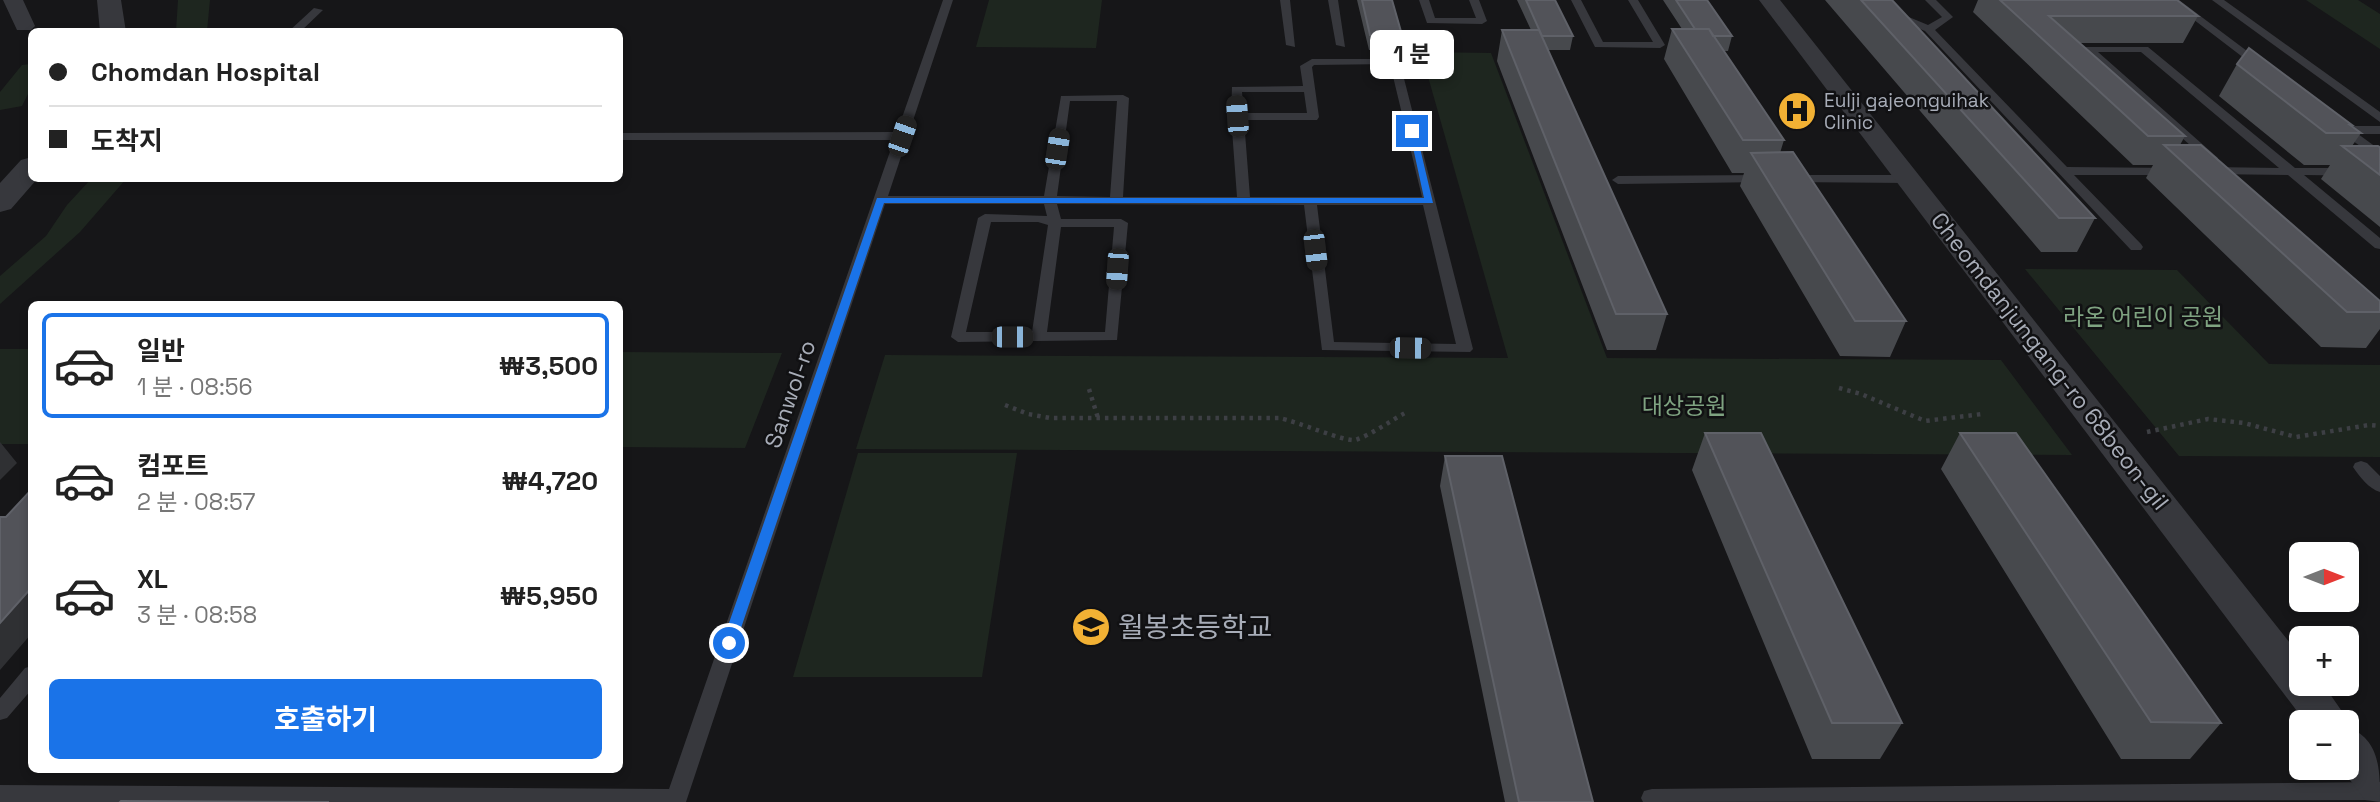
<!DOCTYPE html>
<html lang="ko">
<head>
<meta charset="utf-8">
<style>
	body { margin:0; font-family:"Space Grotesk","Noto Sans KR",sans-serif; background:#f2f2f2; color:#222; height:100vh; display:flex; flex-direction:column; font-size:26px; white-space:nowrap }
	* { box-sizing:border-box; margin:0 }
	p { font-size:23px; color:#767676 }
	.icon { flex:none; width:38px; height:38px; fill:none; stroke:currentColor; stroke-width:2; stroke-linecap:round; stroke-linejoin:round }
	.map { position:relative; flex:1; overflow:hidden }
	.drawer { position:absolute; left:28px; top:301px; width:595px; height:472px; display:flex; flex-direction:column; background:#fff; border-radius:10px; box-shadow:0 4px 10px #0003 }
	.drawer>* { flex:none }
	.banner { position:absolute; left:28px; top:28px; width:595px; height:154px; border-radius:10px; box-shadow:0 4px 10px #0003; display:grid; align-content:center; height:154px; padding:0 21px; background:#fff }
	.needle { width:46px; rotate:90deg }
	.tools { position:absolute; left:2289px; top:542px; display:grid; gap:14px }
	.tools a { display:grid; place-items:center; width:70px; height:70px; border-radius:10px; background:#fff; box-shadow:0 4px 10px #0003; font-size:35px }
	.end { position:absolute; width:32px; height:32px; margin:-16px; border:9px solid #1a73e8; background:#fff; box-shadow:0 0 0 4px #fff }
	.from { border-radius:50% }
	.bubble { position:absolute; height:49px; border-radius:10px; background:#fff; box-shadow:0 4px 10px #0003; font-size:23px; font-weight:700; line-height:49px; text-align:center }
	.car { position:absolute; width:21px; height:42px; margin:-21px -10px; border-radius:9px; box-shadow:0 0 5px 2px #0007; background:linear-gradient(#222 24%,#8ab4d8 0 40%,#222 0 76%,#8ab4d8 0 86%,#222 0) }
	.banner b { display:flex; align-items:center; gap:24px; height:66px; font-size:26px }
	.banner b+b { border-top:2px solid #e0e0e0 }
	.banner i { width:18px; height:18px; background:#222 }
	ul { padding:12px 0 0; list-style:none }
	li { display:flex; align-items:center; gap:21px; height:105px; margin:0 14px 10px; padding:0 7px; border:4px solid transparent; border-radius:10px }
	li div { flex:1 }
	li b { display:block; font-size:26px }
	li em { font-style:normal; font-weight:700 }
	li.active { border-color:#1a73e8 }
	li>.icon { width:63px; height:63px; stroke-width:1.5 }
	.primary-button { display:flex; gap:14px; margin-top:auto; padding:14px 21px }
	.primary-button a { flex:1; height:80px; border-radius:10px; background:#1a73e8; color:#fff; font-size:28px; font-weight:700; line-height:80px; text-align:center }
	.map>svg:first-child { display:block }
</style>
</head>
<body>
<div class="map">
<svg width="2380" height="802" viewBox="0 0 2380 802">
	<rect width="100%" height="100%" fill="#161618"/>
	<path fill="#1e261f" d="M178,0H210L207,31H176Z
		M989,0H1102L1096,48L976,47Z
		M2306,0H2358L2380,14V49Z
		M1421,52L1491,53L1607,358L2001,360L2072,455L856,449L885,355L1508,358Z
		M31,64V88L22,106L0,110V92L22,65Z
		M91,179H126L80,232L0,304V276L46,236L67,205Z
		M2025,269L2177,270L2269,364L2380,365V457L2179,456Z
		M0,349H31V444H0Z
		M620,352L782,353L745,448L620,447Z
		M858,453H1017L982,677H793Z"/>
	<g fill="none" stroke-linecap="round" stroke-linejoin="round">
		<path stroke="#3d3f44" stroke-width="4.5" stroke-dasharray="3.5 5" stroke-linecap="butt" d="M1839,388L1861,394L1925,421L1982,414
			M1089,389L1098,418
			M1005,405L1028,414L1050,418H1279C1296,421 1345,442 1355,440C1371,435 1390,421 1405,413
			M2147,432L2208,419L2244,423L2296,437L2369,425L2380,426"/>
		<path fill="#37383d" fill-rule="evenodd" d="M943,0H953L888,196H1044L1061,96L1123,95L1129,98L1123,197H1237L1231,116L1232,87L1303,86L1300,66L1312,59H1399L1473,349L1470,352L1322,350L1304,205L1057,204L1061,219H1121L1128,223L1117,340L958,342L951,337L978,218L985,214L1047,216L1044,204H885L686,802H0V785L669,789L894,140H620V133L897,132ZM1390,64L1422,197H1250L1244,120H1317L1319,117L1312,67L1314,65ZM1242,92H1304L1307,113H1244ZM1070,101H1117L1110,197L1057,196ZM1317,205H1423L1456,344L1334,342ZM991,222H1038L1048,225L1032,332H966ZM1061,227H1114L1105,332H1047Z
			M1280,0H1290L1295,47L1286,45Z
			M1328,0H1338L1345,47L1336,45Z
			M1419,0H1429L1435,18H1476L1469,0H1479L1487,21L1482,24L1427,23Z
			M1571,0H1581L1603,42H1653L1628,0H1638L1665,45L1660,48L1595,47Z
			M1879,0H1890L1904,15L1928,25L1942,17L1925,0H1936L1953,17L1935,30L2067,167L2175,168V174L2171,175H2074L2141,244L2143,247L2141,250H2131L1925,31L1896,19Z
			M2168,0H2179L2267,66L2257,68Z
			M2212,0H2224L2380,112V122Z
			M314,8L323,10L300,32H288Z
			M2084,47H2148L2295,168H2380V176L2304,175L2380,238V249L2375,248L2288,175L2207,174V168L2211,167L2279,168L2141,52H2098L2218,158L2216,161H2208L2084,51Z
			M2340,122L2348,126H2380V134H2358L2380,150V160L2336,129V123Z
			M1763,175L1769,179L1767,182L1618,184L1612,180L1618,176Z
			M1789,175H1908L1914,179L1908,183L1785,182L1783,179Z
			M2361,461L2367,463L2380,476V492C2369,489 2359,476 2353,467L2355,463Z
			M32,666V689L7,718L0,720V698L25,668Z
			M2380,782V800L1643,802L1641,798L1644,791L1652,789Z"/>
		<path fill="#37383d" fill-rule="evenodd" d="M3,0H23L35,26L31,30H17Z
			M1759,0H1780L2301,657V684H2323L2350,723L2348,727C2380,740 2380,769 2380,802L2365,800L2341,768H2347V723H2306Z"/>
		<path fill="#37383d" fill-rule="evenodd" d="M97,0H121L126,32H100Z
			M32,157V178H38L11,209L0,212V183L21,160Z"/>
	</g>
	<path fill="#47494d" d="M1357,0H1392L1402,35L1400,50H1369Z
		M1517,0H1555L1573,36L1570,50H1548L1667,314L1656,350H1607L1497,61L1502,30H1531Z
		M1663,0H1707L1732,36L1728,51H1723L1784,140L1780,153L1906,321L1890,357L1840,356L1740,186L1744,173H1732L1664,59L1672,29H1682Z
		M1825,0H1892L2095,218L2077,252H2041Z
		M1978,0H2177L2198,16L2183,43H2080L2185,136L2180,145L2380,301V329L2366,348L2321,347L2146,178L2153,165H2133L1973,12Z
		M2237,64L2352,125L2351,126L2361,133L2352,146L2380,147V227L2321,179L2330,165H2304L2219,96Z
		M1705,433L1902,723L1880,759H1812L1692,470Z
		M1960,433L2221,723L2190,759H2121L1941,469Z
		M1445,456L1593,802H1505L1440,486Z"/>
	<path fill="#2f3033" d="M0,442L17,463L0,480Z
		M32,587V633L0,670V623Z"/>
	<path fill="#525359" stroke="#5f6168" stroke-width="2" d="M1362,0H1392L1402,35H1370Z
		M1526,0H1555L1573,36H1542Z
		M1676,0H1707L1732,36H1713L1709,29H1695Z
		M1861,0H1892L2095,218H2059Z
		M2000,0H2177L2198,16H2049L2185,136H2148Z
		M1672,29H1709L1784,140H1743Z
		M1502,30H1539L1667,314H1616Z
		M2249,48L2352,125H2350L2361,133H2326L2237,64Z
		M2164,145H2201L2380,301V312H2347Z
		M2342,146H2378L2380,147V175Z
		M1793,152L1906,321H1855L1751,153Z
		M1705,433H1761L1902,723H1832Z
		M1960,433H2016L2221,723L2151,722Z
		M1445,456H1502L1593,802H1519Z
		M32,489V587L0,623V517H6Z
		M121,801L329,802H120Z"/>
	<path fill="#1a73e8" d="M1409,129L1416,131L1433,203H884L736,643L729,649L724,647L722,643L877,198H1424Z"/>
	<defs>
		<symbol id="hospital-disc" viewBox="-11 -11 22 22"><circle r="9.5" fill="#f2b134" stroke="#111113"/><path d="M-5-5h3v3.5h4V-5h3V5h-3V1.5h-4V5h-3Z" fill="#111"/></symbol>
		<symbol id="school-disc" viewBox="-11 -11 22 22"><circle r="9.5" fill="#f2b134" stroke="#111113"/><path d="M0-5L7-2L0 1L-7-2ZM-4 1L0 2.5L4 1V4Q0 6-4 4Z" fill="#111"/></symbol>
	</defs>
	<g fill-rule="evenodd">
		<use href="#hospital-disc" x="1775" y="89" width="44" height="44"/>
		<use href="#school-disc" x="1069" y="605" width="44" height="44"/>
	</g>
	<g text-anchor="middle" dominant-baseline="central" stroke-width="5" stroke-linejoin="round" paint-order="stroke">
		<g font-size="19" fill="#a8adb8" stroke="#111113" text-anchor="start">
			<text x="1824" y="100">Eulji gajeonguihak<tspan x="1824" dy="22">Clinic</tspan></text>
		</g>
		<g font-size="23" fill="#7fa381" stroke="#111113">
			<text x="2143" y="317">라온 어린이 공원</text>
			<text x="1684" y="406">대상공원</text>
		</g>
		<g font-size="23" fill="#a8adb8" stroke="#111113">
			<text transform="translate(2050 361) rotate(52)">Cheomdanjungang-ro 68beon-gil</text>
			<text transform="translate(790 394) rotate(-71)">Sanwol-ro</text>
		</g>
		<g font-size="28" fill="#a8adb8" stroke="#111113" text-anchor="start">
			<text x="1118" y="627">월봉초등학교</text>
		</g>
	</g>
</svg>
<div class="tools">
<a><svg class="needle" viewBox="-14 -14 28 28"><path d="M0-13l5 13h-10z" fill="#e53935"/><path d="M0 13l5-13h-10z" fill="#767676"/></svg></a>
<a>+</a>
<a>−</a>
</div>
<i class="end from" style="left:729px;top:643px"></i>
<i class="end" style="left:1412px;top:131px"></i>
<div class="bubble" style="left:1370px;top:30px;width:84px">1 분</div>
<i class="car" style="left:1237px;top:116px;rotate:356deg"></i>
<i class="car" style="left:902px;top:136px;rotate:19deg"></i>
<i class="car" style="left:1057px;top:149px;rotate:9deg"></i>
<i class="car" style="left:1315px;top:250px;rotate:173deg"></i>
<i class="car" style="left:1117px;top:269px;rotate:184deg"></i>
<i class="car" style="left:1012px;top:337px;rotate:90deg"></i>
<i class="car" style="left:1410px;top:348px;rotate:91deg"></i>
<div class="banner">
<b><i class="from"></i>Chomdan Hospital</b>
<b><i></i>도착지</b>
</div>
<section class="drawer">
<ul>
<li class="active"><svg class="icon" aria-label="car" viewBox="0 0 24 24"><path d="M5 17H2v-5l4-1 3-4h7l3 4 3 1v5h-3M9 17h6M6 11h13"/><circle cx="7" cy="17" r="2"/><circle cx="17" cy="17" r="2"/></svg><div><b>일반</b><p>1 분 · 08:56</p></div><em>₩3,500</em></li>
<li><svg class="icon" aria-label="car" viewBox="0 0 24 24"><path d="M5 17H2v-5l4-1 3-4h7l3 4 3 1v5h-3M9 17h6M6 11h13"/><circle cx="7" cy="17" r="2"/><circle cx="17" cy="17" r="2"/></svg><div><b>컴포트</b><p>2 분 · 08:57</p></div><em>₩4,720</em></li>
<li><svg class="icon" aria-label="car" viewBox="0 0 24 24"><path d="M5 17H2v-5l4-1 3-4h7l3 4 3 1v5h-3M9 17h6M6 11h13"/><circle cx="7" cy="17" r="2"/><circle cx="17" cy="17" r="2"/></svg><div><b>XL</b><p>3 분 · 08:58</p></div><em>₩5,950</em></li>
</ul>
<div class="primary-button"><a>호출하기</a></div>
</section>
</div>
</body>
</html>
